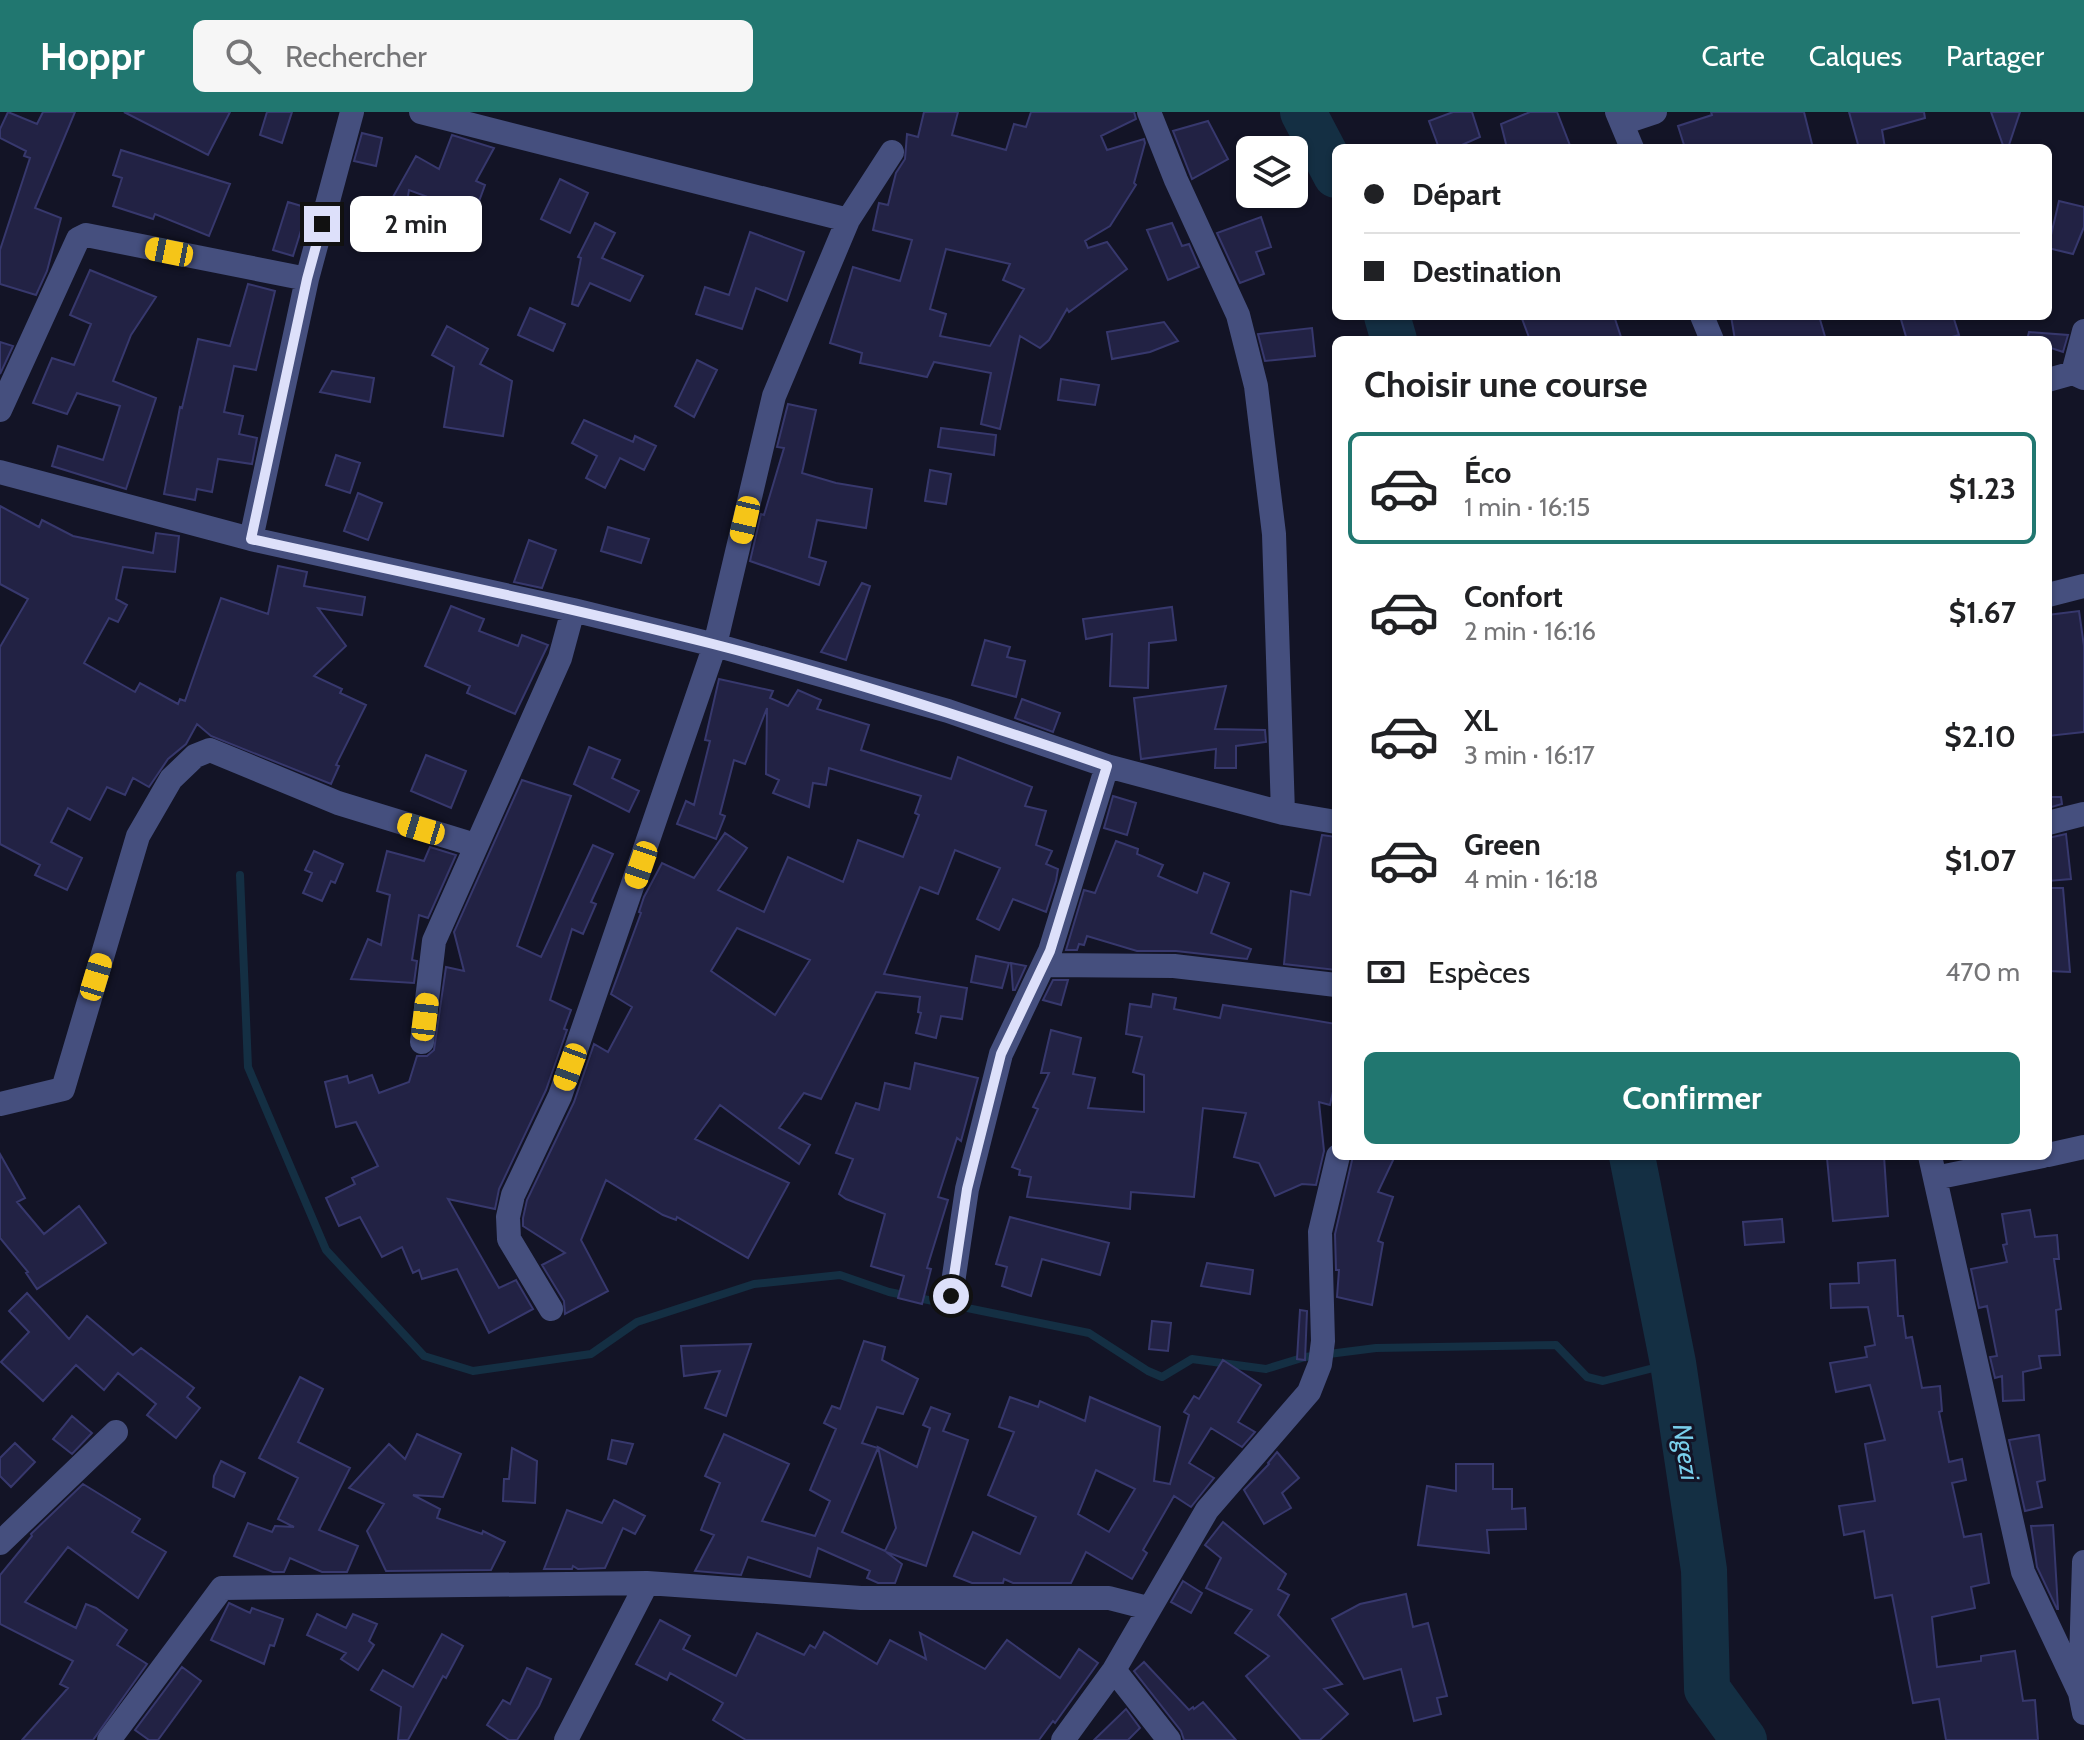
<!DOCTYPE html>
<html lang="fr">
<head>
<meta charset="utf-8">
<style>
	body { margin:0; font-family:Cabin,sans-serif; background:#f6f6f6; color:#202124; height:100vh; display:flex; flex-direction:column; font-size:30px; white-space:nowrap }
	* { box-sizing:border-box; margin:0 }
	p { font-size:26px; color:#757577 }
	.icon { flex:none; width:44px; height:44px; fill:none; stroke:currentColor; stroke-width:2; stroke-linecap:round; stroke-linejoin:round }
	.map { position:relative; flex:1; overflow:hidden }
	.drawer { position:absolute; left:1332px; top:224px; width:720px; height:824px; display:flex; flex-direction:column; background:#fff; border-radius:12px; box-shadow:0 2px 6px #0004 }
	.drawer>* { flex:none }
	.guide { position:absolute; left:1332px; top:32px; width:720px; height:176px; border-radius:12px; box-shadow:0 2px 6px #0004; display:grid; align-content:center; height:176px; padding:0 32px; background:#fff }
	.fabs { position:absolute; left:1236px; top:24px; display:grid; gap:16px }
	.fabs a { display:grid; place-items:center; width:72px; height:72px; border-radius:12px; background:#fff; box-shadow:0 2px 6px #0004; font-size:40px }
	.end { position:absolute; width:36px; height:36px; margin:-18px; border:10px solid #dde0fa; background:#111; box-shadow:0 0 0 4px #111 }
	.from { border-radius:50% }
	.bubble { position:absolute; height:56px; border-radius:12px; background:#fff; box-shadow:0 2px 6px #0004; font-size:26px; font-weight:700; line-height:56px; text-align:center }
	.car { position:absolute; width:24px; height:48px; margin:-24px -12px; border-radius:10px; box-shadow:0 0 6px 2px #0007; background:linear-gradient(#f5c518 24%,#345 0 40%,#f5c518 0 76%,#345 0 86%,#f5c518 0) }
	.guide b { display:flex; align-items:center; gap:28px; height:76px; font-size:30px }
	.guide b+b { border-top:2px solid #e0e0e0 }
	.guide i { width:20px; height:20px; background:#202124 }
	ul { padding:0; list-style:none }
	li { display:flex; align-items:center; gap:24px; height:112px; margin:0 16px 12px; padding:0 16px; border:4px solid transparent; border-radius:12px }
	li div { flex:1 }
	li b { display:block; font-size:30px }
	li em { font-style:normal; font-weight:700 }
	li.on { border-color:#217770 }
	li>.icon { width:72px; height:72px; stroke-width:1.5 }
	h2 { padding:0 32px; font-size:36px; line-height:96px }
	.pay { display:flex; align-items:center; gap:20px; height:88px; padding:0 32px; font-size:30px }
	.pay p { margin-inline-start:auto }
	.button { display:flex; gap:16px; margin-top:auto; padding:16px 32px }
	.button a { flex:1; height:92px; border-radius:12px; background:#217770; color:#fff; font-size:32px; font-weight:700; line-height:92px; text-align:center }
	header { display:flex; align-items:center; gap:48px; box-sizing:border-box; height:112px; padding:0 40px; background:#217770; color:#fff }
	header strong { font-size:38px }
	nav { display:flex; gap:44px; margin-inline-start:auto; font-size:28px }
	.search { width:560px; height:72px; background:#f6f6f6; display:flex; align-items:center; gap:20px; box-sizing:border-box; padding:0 28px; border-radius:12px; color:#757577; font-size:30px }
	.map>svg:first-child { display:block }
</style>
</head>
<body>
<header>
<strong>Hoppr</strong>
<div class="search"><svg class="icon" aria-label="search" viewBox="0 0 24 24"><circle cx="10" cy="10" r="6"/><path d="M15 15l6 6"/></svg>Rechercher</div>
<nav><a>Carte</a><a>Calques</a><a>Partager</a></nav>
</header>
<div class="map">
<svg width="2084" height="1628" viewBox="0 0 2084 1628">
	<rect width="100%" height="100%" fill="#131426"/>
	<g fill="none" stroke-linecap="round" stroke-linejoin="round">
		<path stroke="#142f43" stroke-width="8" d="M240,763L248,955L326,1138L424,1244L473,1259L591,1242L637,1210L754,1172L840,1163L889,1180L1089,1221L1148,1259L1162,1265L1192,1247L1266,1257L1305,1245L1376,1236L1556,1233L1587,1265L1603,1269L1673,1251"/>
		<path stroke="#142f43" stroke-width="46" d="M1303,0L1336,63
			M1387,204L1394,228
			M1632,1044L1673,1251L1704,1458L1707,1577L1744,1628"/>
	</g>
	<path fill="#224" stroke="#37386d" stroke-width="2" fill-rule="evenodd" d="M8,0L37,12L43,0H75L35,96L61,106L47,159L36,183L0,172V138L30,46L24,44L26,39L0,26V17Z
		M124,0H230L208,43Z
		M267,0H292L282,31L260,23Z
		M924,0H958L952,23L1006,38L1014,12L1026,15L1031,0H1134L1136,7L1101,24L1107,38L1144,27L1145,31L1134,71L1136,73L1110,114L1085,129L1088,136L1107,130L1127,157L1069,200L1067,197L1049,228L1040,236L1020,224L1000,317L981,312L991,261L934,250L927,265L860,251L862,241L830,231L853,155L900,169L912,128L873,118L879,91L888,93L896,61L905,47L907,22L918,25ZM946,137L1010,152L1003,168L1024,177L990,234L940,224L946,202L930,197Z
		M1453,0H1472L1480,25L1455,36H1439L1429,9Z
		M1530,0H1557L1571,36H1507L1501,12Z
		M1711,0H1804L1813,36H1685L1678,14L1712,3Z
		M1849,0H1924L1925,6L1882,18L1885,36H1859Z
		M1991,0H2020L2008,36H2004Z
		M1208,9L1228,47L1192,67L1173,19Z
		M362,21L382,26L376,54L354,49Z
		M452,23L494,36L476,69L485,73L478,92L467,88L463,98L409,78L402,121L375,117L416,44L439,57Z
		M121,38L230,72L209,124L155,102L153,107L113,94L122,66L113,63Z
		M560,67L588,81L570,121L541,107Z
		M2059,89L2084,95V115L2073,142L2048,136Z
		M288,90L308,96L293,144L273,138Z
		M1261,105L1271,135L1256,140L1264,162L1240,171L1217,121Z
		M595,111L615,121L602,146L643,164L630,189L590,171L578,194L572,192L581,146L578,145Z
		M1172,111L1182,134L1189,132L1199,155L1168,168L1147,118Z
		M750,120L804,140L787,189L756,176L742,217L696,202L705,175L729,183Z
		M90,158L156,185L131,223L113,269L156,286L126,377L52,354L58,334L103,348L120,294L77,281L67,302L33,291L52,246L74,253L91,212L70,203Z
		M248,172L275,179L256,258L234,254L224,300L243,304L239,322L257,326L252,352L218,347L212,380L197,377L195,388L164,382L180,295L182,296L198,227L230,234Z
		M530,196L565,212L553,239L518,223Z
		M1521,204H1614L1622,228H1530Z
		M1731,204H1819L1826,228H1735Z
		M1900,204H1953L1959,223L1941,228H1907Z
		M1164,210L1178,229L1150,240L1112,247L1107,220Z
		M447,214L488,237L480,252L512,269L503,324L444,315L454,255L432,243Z
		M1312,216L1315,244L1265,249L1258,222Z
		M2029,220L2068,223L2063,240L2048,235V228H2027Z
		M0,230L13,234L0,262Z
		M697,248L717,258L694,305L675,294Z
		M332,259L374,266L370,290L320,280Z
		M1061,267L1099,273L1095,293L1058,288Z
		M788,292L816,298L802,361L836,371L872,377L866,416L817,408L809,445L826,450L819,473L750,449L761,402L764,403L784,336L777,335Z
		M584,308L633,330L635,324L656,334L644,358L620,346L605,376L586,366L597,344L572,331Z
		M941,316L996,323L994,343L938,335Z
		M336,343L360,351L350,381L326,373Z
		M930,358L951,362L946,392L925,389Z
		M358,381L382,391L368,428L344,419Z
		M0,394L39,415L42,408L73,424L153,441L156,421L179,424L175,460L123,455L116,487L127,493L118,510L109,506L84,551L135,580L140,571L178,592L180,587L185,589L221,486L268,502L278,454L307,460L304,474L365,485L362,503L318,496L346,534L314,564L342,577L340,581L366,593L336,653L339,654L331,672L211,624L197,612L186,632L168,647L149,675L133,666L125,683L107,675L90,708L68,696L51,730L82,746L67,778L35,763L40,753L0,732V535L28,487L0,472Z
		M608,415L649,427L641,451L601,439Z
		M529,428L556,438L542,476L514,470Z
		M862,471L870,474L846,548L821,540Z
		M451,494L484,507L479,519L518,534L522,523L548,533L515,602L467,581L470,574L425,554Z
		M1172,495L1176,528L1149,531L1148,576L1110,574L1112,522L1086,527L1083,507Z
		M2079,499L2084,534V620L2048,624V503Z
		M985,528L1010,535L1007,545L1025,549L1016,585L972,573Z
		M719,567L773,579L770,586L788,594L798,578L821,588L817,597L869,613L861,638L951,667L958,645L1032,675L1025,694L1046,699L1036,733L1052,739L1046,752L1058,757L1056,769L1046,800L1013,787L999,818L977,807L1000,756L955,738L938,782L920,775L884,862L967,876L962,907L941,904L936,926L916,921L921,901L918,900L920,885L876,880L821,987L804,981L779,1016L810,1033L799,1052L720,993L695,1027L789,1071L748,1146L677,1105L676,1108L663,1103L606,1068L581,1128L608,1179L565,1202L564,1189L542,1153L565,1141L523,1114V1106L527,1088L574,990L594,932L608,940L632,895L611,882L641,801L639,800L644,785L662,751L694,766L725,721L747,736L718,778L764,800L788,745L843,770L858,728L903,745L919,703L915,701L921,684L829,656L826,673L813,671L809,695L773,681L779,668L766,662L767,596L745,652L734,648L720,702L725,704L716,727L677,712L686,689L694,693L710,629L705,628ZM737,816L810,848L775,903L711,859Z
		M1226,574L1215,617L1265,618L1266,630L1236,634V656H1215L1216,637L1141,647L1134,586Z
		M1022,587L1060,601L1053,620L1015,606Z
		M589,635L620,648L612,666L639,679L629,700L574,672Z
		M426,643L466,659L451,696L411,679Z
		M522,668L571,684L517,834L541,845L593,733L613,742L591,790L596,792L583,822L572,817L550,888L571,898L564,917L567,918L546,978L499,1077L495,1097L448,1087L499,1176L516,1168L533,1197L489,1221L457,1157L422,1167L419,1158L413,1161L402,1135L382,1145L360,1105L339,1114L326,1086L355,1072L352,1066L378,1054L356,1010L336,1015L325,970L347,964L349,971L372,963L379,981L409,970L417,944H427L434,938L446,855L464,859L454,820Z
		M1113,684L1136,691L1127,723L1104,716Z
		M2048,685H2061L2062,692L2048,696Z
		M2066,722L2071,767L2048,769V726Z
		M1322,723L1336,725V858L1284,852L1291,779L1310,783Z
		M1116,729L1138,737L1137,742L1163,753L1158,764L1197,781L1204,761L1229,771L1211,821L1251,837L1247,847L1176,839H1137L1087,824L1084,833L1079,832L1077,838H1066L1084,778L1095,781Z
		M430,735L456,743L428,806L419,803L412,848L417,849L414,871L351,867L368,827L381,833L390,783L377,779L387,739L424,749Z
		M314,739L343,752L335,771L331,769L322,789L303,781L312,761L305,758Z
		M2048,776H2063L2070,860L2048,859Z
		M976,844L1009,851L1002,876L971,870Z
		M1011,851L1026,854L1015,878H1013Z
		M1053,868H1068L1061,893L1043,888Z
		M1153,882L1176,886L1174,897L1220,906L1223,893L1336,912V966L1330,993L1319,990L1324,1039L1316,1073L1302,1072L1275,1084L1259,1051L1234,1045L1246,1001L1203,996L1194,1085L1131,1080L1130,1097L1027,1085L1031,1065L1019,1063L1020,1058L1012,1055L1038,997L1033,995L1049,961H1041L1051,918L1081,926L1073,962L1095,966L1088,996L1144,1000V963L1133,960L1142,925L1126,922L1130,892L1151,895Z
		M915,951L978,966L961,1029L957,1026L938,1085L948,1088L927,1156L931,1157L922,1192L898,1186L904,1164L871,1154L885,1102L846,1087L839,1082L853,1047L836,1041L856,991L879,998L885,971L910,977Z
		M0,1042L25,1086L17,1090L44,1122L79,1094L106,1131L37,1177L26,1161L28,1160L0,1126Z
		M1353,1044H1395L1378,1080L1393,1085L1378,1129L1383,1131L1372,1193L1337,1185L1339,1158H1336L1335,1122Z
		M1850,1044H1884L1888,1104L1833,1109L1827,1046Z
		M2030,1098L2035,1125L2057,1123L2059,1147H2054L2061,1197L2056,1198L2060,1243L2039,1244L2041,1256L2023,1260L2024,1288L2003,1289L2002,1264L1995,1266L1990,1245L1997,1244L1987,1194L1979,1196L1971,1157L2007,1150L2003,1133L2007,1132L2002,1102Z
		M1010,1105L1109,1131L1100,1163L1042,1147L1031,1184L1002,1174L1007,1155L996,1152Z
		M1782,1107L1784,1130L1745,1133L1743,1110Z
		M1895,1148L1898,1204H1903L1906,1226L1912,1225L1922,1276L1940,1274L1942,1299L1939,1300L1949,1350L1962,1347L1966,1368L1952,1371L1964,1425L1981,1422L1989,1471L1971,1475L1975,1496L1932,1505L1937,1555L1981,1549V1544L2015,1539L2023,1589L2035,1588L2038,1628H1946L1939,1587L1913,1591L1892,1483L1875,1486L1864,1419L1844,1423L1839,1394L1875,1389L1865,1332L1885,1328L1870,1273L1836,1280L1830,1251L1867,1245L1865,1235L1875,1233L1868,1195L1831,1196L1830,1172L1859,1171L1858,1151Z
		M1207,1151L1253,1158L1250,1182L1201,1174Z
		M27,1181L69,1227L87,1204L133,1243L141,1236L194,1276L187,1285L200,1296L176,1326L147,1303L156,1292L118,1261L104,1278L76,1253L43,1289L1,1250L29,1220L9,1199Z
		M1300,1198L1307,1199L1305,1248L1297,1247Z
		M1152,1209L1171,1211L1168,1239L1149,1237Z
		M864,1229L885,1235L882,1248L918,1267L903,1302L877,1295L862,1331L878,1336L842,1420L885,1439L896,1416L878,1335L917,1355L930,1316L923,1313L931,1295L950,1302L943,1319L968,1328L926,1454L886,1440L902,1452L895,1471H878L867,1466L870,1459L818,1436L810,1465L748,1445L741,1463L695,1459L714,1423L701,1418L720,1371L705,1364L724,1322L789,1352L762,1409L815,1424L830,1389L810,1378L836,1317L824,1311L832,1294L840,1297Z
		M751,1232L726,1304L705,1296L720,1259L684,1264L681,1234Z
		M1223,1248L1261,1273L1238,1310L1255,1320L1242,1335L1211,1316L1189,1351L1214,1366L1191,1395L1174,1384L1143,1438L1147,1441L1132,1467L1086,1440L1071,1471H1013L1004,1467L1003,1471H972L954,1464L973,1420L1020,1442L1036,1405L988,1383L1014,1320L999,1315L1010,1285L1038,1295L1040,1289L1085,1309L1090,1285L1160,1315L1154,1369L1170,1372L1189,1303L1184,1300L1194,1284L1199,1287ZM1096,1358L1135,1377L1109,1420L1078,1402Z
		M300,1265L323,1277L298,1330L350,1356L319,1418L358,1434L347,1460H322L290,1446L284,1460H273L234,1444L248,1411L272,1420L275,1414L294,1415L278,1407L298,1366L259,1346Z
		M72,1304L92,1321L72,1342L53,1327Z
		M417,1322L461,1342L443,1385L413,1383L440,1397L437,1406L482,1422L483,1419L505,1430L491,1458L386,1459L367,1419L384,1392L349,1376L389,1332L405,1347Z
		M2039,1323L2045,1368L2037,1370L2042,1395L2025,1399L2009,1328Z
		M612,1328L633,1332L626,1352L608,1347Z
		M15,1331L35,1350L11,1375L0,1364V1346Z
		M512,1336L537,1349L535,1391L503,1389L504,1367H509Z
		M1277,1340L1299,1366L1282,1381L1291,1396L1264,1412L1244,1378L1269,1352L1268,1351Z
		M221,1349L245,1361L234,1385L213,1375L214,1364Z
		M1456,1352H1493V1377H1512V1397L1525,1396L1526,1417L1487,1418L1489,1441L1418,1433L1427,1374L1456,1379Z
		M83,1372L140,1407L132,1420L166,1440L138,1486L68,1435L25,1490L76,1516L86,1492L96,1496L127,1518L117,1533L147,1552L93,1628H22L68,1576L60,1572L73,1549L0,1512V1463L32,1424L31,1422Z
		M614,1388L645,1404L635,1422L623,1416L605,1456L578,1457L573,1454L572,1457H544L567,1398L602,1411Z
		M1223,1410L1286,1462L1278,1477L1289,1483L1278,1503L1342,1572L1324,1577L1348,1602L1320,1628H1301L1246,1564L1269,1544L1235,1521L1252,1498L1206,1476L1221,1446L1205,1433Z
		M2053,1413L2058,1497H2057L2037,1455L2031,1414Z
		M1183,1469L1202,1481L1191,1501L1171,1490Z
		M1406,1482L1413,1515L1428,1511L1447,1584L1437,1586L1441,1602L1414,1609L1401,1557L1364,1567L1332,1507L1360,1492Z
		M229,1491L250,1501L252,1496L283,1507L274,1534L270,1533L264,1552L211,1528Z
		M317,1502L346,1516L353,1502L377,1512L369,1529L374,1533L358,1558L341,1547L346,1541L307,1523Z
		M660,1508L690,1524L683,1537L736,1564L757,1521L804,1543L810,1533L815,1536L824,1520L877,1552L890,1528L926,1547L920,1521L985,1557L1007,1528L1060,1566L1079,1537L1098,1551L1055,1611L1053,1609L1039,1628H746L713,1608L723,1591L670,1561L667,1568L636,1552Z
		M442,1522L463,1534L446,1566L443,1564L408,1628H398L401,1595L371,1578L383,1558L413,1575Z
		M1144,1550L1189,1598L1193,1595L1194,1597L1203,1590L1236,1628H1184L1181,1619L1134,1559Z
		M182,1555L201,1569L158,1628H149L135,1618Z
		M527,1556L551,1567L539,1594L517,1628H509L487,1613L503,1588L510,1592Z
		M1126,1597L1140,1616L1128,1628H1094Z"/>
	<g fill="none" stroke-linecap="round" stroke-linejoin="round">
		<path stroke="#454f7e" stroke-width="24" d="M421,0L848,108
			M1149,0L1176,68L1238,203L1256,274L1274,422L1283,701
			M1617,0L1632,36
			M1622,11L1655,0
			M1702,204L1712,228
			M2073,261L2084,219
			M2048,268L2073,261L2084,266
			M0,298L78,127L86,123L307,167
			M0,360L251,427L573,498L715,533L948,599L1107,654L1283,701L1336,710
			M251,427L307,167L352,0
			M2048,483L2084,474
			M2048,711L2084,702
			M1045,853L1174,854L1336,873
			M422,930L434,829L560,546L573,498
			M0,992L63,977L138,724L171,667L195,644L210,638L338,691L475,733
			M2048,1043L2084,1035
			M1930,1044L2023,1460L2080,1581
			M1935,1066L2043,1044
			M951,1184L967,1077L1001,942L1050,839L1107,654
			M551,1197L509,1127L508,1105L513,1083L560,984L715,533L774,284L848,108L892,40
			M0,1431L116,1320
			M2084,1450L2080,1581L2084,1601
			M1114,1558L1169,1628
			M109,1628L222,1476L647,1471L861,1486H1109L1148,1496
			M566,1628L647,1471
			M1063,1628L1114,1558L1207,1398L1309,1280L1320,1252L1323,1229L1320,1120L1338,1044"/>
	</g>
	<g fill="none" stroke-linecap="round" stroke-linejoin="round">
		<path stroke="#dde0fa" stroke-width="10" d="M322,112L307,167L251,427C406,461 560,493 713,532C846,566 977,609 1107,654L1050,839L1001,942L967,1077L951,1184"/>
	</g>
	<g text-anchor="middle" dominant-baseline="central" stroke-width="6" stroke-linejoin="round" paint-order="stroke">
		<g font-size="26" font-style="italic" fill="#79cfec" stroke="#131426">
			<text transform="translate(1686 1340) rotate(81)">Ngezi</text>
		</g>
	</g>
</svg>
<div class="fabs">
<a><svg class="icon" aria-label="layers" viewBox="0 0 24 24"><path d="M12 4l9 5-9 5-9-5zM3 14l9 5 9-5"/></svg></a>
</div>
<i class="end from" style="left:951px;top:1184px"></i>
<i class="end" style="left:322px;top:112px"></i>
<div class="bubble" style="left:350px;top:84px;width:132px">2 min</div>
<i class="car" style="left:169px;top:140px;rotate:281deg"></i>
<i class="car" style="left:745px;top:408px;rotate:193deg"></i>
<i class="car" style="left:421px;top:717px;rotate:287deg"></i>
<i class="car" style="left:641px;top:753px;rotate:199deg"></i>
<i class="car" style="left:96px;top:865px;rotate:17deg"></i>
<i class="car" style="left:425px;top:905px;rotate:7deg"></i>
<i class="car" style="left:570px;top:955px;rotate:200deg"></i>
<div class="guide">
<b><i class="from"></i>Départ</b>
<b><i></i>Destination</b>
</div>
<section class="drawer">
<h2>Choisir une course</h2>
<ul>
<li class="on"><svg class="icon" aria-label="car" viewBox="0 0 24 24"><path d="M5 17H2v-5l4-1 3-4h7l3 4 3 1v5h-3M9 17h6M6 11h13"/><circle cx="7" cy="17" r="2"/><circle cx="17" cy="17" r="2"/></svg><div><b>Éco</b><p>1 min · 16:15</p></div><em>$1.23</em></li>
<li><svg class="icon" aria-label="car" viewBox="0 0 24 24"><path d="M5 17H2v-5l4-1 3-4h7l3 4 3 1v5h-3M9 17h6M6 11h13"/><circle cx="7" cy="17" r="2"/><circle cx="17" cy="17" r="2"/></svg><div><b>Confort</b><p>2 min · 16:16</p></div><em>$1.67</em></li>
<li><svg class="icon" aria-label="car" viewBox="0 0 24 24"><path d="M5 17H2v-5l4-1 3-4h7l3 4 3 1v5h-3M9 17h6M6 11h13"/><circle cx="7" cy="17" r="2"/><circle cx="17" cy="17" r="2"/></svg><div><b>XL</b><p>3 min · 16:17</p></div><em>$2.10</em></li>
<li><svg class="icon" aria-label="car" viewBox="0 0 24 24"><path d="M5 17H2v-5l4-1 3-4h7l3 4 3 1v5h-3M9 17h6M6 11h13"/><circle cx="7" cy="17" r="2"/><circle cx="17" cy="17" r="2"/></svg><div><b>Green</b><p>4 min · 16:18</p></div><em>$1.07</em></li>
</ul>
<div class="pay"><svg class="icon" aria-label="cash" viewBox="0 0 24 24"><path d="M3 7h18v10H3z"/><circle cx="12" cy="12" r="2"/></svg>Espèces<p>470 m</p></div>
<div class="button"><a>Confirmer</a></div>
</section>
</div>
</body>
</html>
